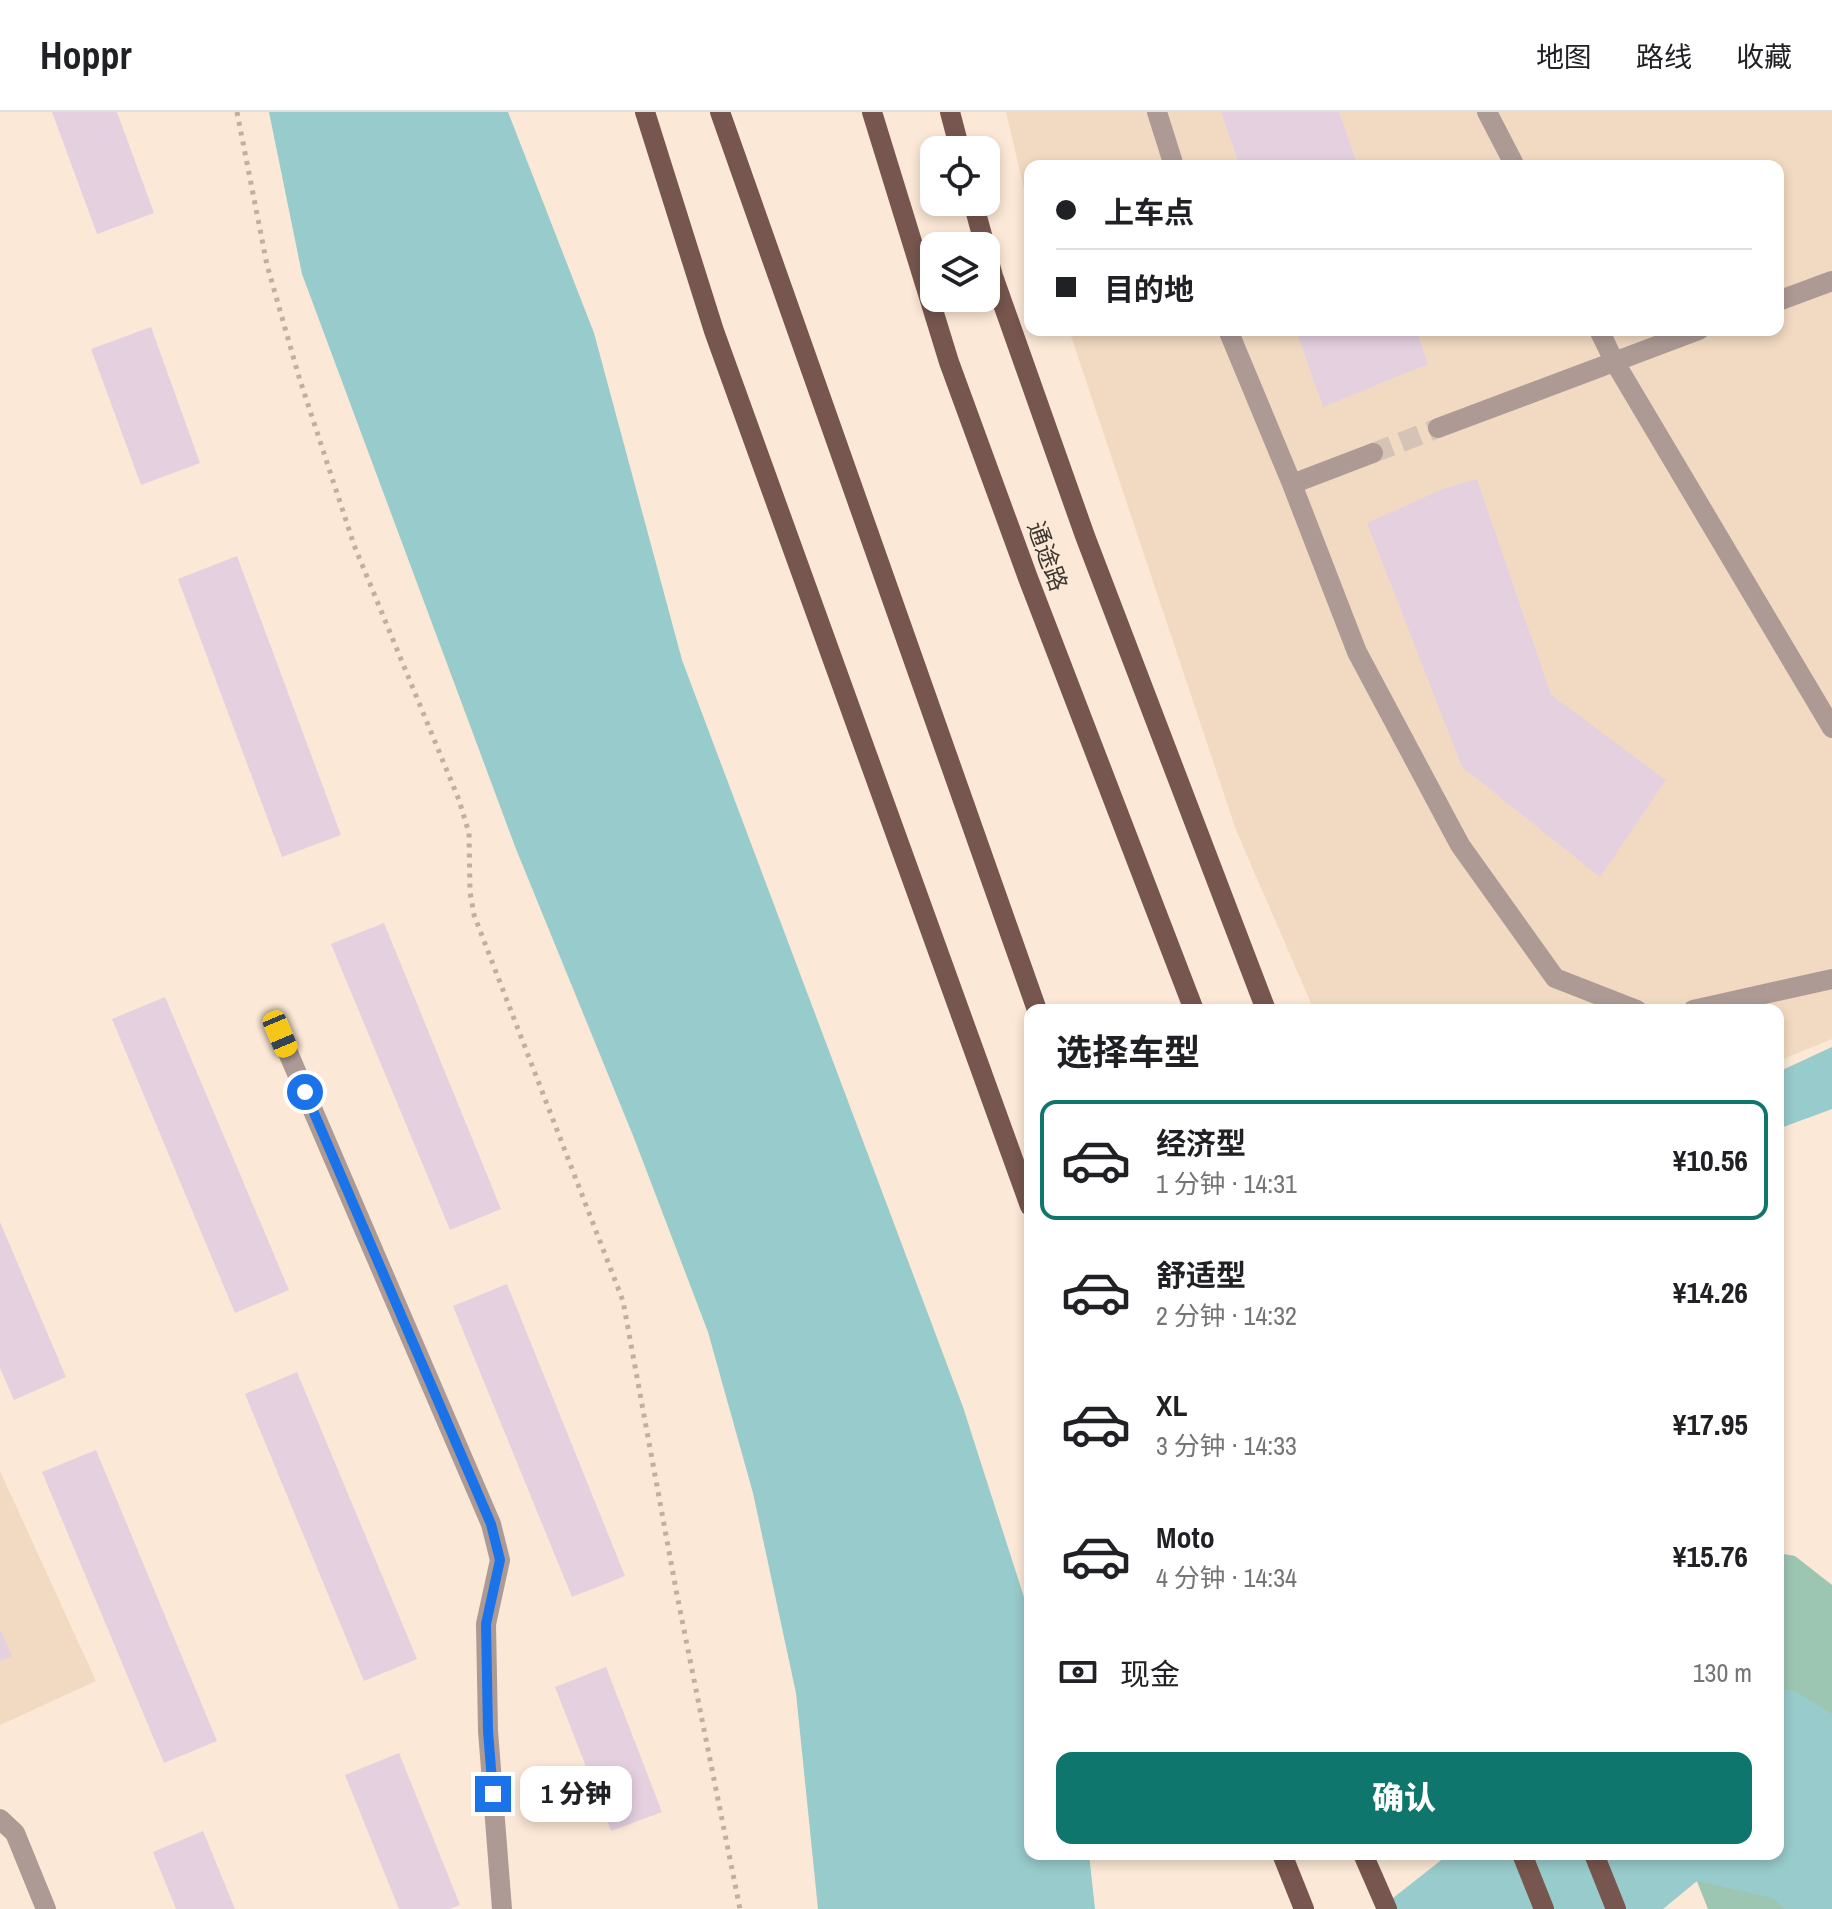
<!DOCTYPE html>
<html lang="zh">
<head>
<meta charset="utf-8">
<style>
	body { margin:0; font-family:"Archivo Narrow","Noto Sans SC",sans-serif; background:#f6f6f6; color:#202124; height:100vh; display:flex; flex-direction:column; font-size:30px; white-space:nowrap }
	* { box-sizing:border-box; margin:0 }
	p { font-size:26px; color:#757577 }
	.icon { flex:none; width:44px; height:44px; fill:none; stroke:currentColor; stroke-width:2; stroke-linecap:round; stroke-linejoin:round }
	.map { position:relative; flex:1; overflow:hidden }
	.sheet { position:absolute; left:1024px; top:892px; width:760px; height:856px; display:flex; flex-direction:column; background:#fff; border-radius:16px; box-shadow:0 4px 12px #0003 }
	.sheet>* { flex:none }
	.guide { position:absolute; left:1024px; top:48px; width:760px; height:176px; border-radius:16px; box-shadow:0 4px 12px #0003; display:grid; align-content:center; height:176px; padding:0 32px; background:#fff }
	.controls { position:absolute; left:920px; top:24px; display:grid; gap:16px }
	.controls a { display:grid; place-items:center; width:80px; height:80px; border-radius:16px; background:#fff; box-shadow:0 4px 12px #0003; font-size:40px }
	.end { position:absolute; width:36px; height:36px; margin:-18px; border:10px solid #1a73e8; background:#fff; box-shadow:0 0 0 4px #fff }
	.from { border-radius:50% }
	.bubble { position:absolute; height:56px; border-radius:16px; background:#fff; box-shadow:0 4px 12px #0003; font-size:26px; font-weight:800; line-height:56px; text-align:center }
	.car { position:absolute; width:24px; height:48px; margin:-24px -12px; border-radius:10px; box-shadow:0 0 6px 2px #0007; background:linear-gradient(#f5c518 24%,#345 0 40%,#f5c518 0 76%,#345 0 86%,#f5c518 0) }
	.guide b { display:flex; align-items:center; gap:28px; height:76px; font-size:30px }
	.guide b+b { border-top:2px solid #e0e0e0 }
	.guide i { width:20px; height:20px; background:#202124 }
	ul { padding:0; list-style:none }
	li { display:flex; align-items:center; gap:24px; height:120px; margin:0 16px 12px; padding:0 16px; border:4px solid transparent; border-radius:16px }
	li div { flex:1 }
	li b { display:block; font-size:30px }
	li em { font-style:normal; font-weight:800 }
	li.current { border-color:#0f766e }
	li>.icon { width:72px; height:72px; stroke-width:1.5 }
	h2 { padding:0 32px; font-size:36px; line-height:96px }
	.pay { display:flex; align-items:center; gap:20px; height:88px; padding:0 32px; font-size:30px }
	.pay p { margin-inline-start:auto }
	.primary-button { display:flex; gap:16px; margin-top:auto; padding:16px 32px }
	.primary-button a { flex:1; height:92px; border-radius:16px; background:#0f766e; color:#fff; font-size:32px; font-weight:800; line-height:92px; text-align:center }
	header { display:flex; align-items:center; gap:48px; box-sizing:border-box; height:112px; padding:0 40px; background:#fff; border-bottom:2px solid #e0e0e0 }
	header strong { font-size:38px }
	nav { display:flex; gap:44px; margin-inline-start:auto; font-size:28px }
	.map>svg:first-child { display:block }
</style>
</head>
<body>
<header>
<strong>Hoppr</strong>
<nav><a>地图</a><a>路线</a><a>收藏</a></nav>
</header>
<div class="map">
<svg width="1832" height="1797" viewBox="0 0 1832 1797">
	<rect width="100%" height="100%" fill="#fbe8d6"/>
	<path fill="#f2dac2" d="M1006,0H1832V927L1778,949V898H1314L1236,718L1069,218H1778V54H1030V102Z
		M0,1359L96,1569L0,1613Z"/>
	<path fill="#9cc6b2" d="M1778,1441L1795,1444L1832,1473V1797H1708L1686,1742H1778Z"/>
	<path fill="#98cbcb" d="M269,0H508L594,221L682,548L963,1295L1030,1504V1742H1089L1095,1797H818L796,1581L753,1381L708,1220L634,1026L516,737L302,162Z
		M1832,935V997L1778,1017V960Z
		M1778,1577L1793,1578L1832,1602V1797H1785L1773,1786L1697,1769L1663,1797H1379L1449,1742H1778Z"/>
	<path fill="#e5d0e0" d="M52,0H117L154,101L97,122Z
		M1221,0H1339L1358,54H1240Z
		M151,215L200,351L141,373L91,237Z
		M1296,218H1416L1428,252L1323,295Z
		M1477,367L1551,583L1666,668L1600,765L1462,655L1367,411L1445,376Z
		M237,444L341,723L282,745L178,467Z
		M384,811L501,1097L450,1118L331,832Z
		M165,885L289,1178L235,1201L112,907Z
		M0,1110L66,1265L14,1288L0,1256Z
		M507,1172L625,1464L572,1485L453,1194Z
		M297,1260L417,1547L364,1569L245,1282Z
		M96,1338L217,1629L164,1651L42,1360Z
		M0,1517L12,1544L0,1549Z
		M606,1555L662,1700L611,1719L555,1575Z
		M399,1641L460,1793L449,1797H399L345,1663Z
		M203,1719L235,1797H176L153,1740Z"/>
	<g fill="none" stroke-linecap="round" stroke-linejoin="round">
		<path stroke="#d5c4b5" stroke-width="20" stroke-dasharray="20 10" stroke-linecap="butt" d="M1373,341L1438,316"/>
		<path stroke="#c0b0a2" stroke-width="5" stroke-dasharray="4 6" stroke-linecap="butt" d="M237,0L267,153L299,265L354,433L459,688L469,721L470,780L474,803L623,1189L677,1483L740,1797"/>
		<path stroke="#ad9a95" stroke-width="20" d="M1157,0L1174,54
			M1487,0L1515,54
			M1778,189L1832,169
			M1228,218L1292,372L1357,540L1460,733L1555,866L1637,898
			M1599,218L1614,249L1832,616
			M1438,316L1699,218
			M1292,372L1373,341
			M1693,898L1832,867
			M280,922L491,1412L500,1448L486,1512L488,1619L502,1797
			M0,1707L15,1721L46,1797"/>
		<path stroke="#76564e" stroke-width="20" d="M645,0L714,219L1030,1094
			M720,0L1037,898
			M872,0L949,250L1028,466L1194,898
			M950,0L960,38
			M973,90L985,134
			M986,139L993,164L1085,424L1266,898
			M1282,1742L1304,1797
			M1363,1742L1387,1797
			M1522,1742L1544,1797
			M1594,1742L1616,1797"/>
	</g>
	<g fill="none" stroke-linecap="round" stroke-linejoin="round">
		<path stroke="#1a73e8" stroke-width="10" d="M305,980L491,1412L500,1448L486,1512L488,1619L493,1682"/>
	</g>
	<g text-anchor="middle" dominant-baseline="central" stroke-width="8" stroke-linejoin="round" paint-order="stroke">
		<g font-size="24" fill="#3d362f" stroke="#fbe8d6">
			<text transform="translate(1048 444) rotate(70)">通途路</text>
		</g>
	</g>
</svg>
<div class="controls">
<a><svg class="icon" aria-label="locate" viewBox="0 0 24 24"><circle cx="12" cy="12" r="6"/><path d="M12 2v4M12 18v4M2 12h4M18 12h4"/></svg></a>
<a><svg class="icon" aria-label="layers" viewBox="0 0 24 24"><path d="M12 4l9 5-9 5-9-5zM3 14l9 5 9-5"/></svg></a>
</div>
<i class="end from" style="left:305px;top:980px"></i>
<i class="end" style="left:493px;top:1682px"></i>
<div class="bubble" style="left:520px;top:1654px;width:112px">1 分钟</div>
<i class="car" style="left:280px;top:922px;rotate:157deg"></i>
<div class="guide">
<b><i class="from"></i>上车点</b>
<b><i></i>目的地</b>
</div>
<section class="sheet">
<h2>选择车型</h2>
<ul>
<li class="current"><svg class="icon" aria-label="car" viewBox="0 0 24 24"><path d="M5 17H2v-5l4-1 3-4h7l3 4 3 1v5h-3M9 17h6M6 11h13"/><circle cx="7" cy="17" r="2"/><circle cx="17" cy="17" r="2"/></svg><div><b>经济型</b><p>1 分钟 · 14:31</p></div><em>¥10.56</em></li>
<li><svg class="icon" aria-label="car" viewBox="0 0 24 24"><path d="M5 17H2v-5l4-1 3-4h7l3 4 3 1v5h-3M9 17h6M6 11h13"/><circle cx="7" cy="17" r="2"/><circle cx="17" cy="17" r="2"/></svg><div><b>舒适型</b><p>2 分钟 · 14:32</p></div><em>¥14.26</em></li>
<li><svg class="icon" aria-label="car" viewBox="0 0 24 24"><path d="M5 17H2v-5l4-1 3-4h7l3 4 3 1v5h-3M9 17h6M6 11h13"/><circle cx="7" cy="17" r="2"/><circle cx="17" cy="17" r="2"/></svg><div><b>XL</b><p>3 分钟 · 14:33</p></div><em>¥17.95</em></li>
<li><svg class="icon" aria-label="car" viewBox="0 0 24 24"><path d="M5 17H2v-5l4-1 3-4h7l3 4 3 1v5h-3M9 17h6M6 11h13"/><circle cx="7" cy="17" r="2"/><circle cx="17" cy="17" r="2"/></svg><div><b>Moto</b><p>4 分钟 · 14:34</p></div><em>¥15.76</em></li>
</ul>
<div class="pay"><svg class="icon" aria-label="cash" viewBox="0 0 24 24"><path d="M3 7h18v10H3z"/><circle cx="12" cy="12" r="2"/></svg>现金<p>130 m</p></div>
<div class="primary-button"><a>确认</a></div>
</section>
</div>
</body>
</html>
